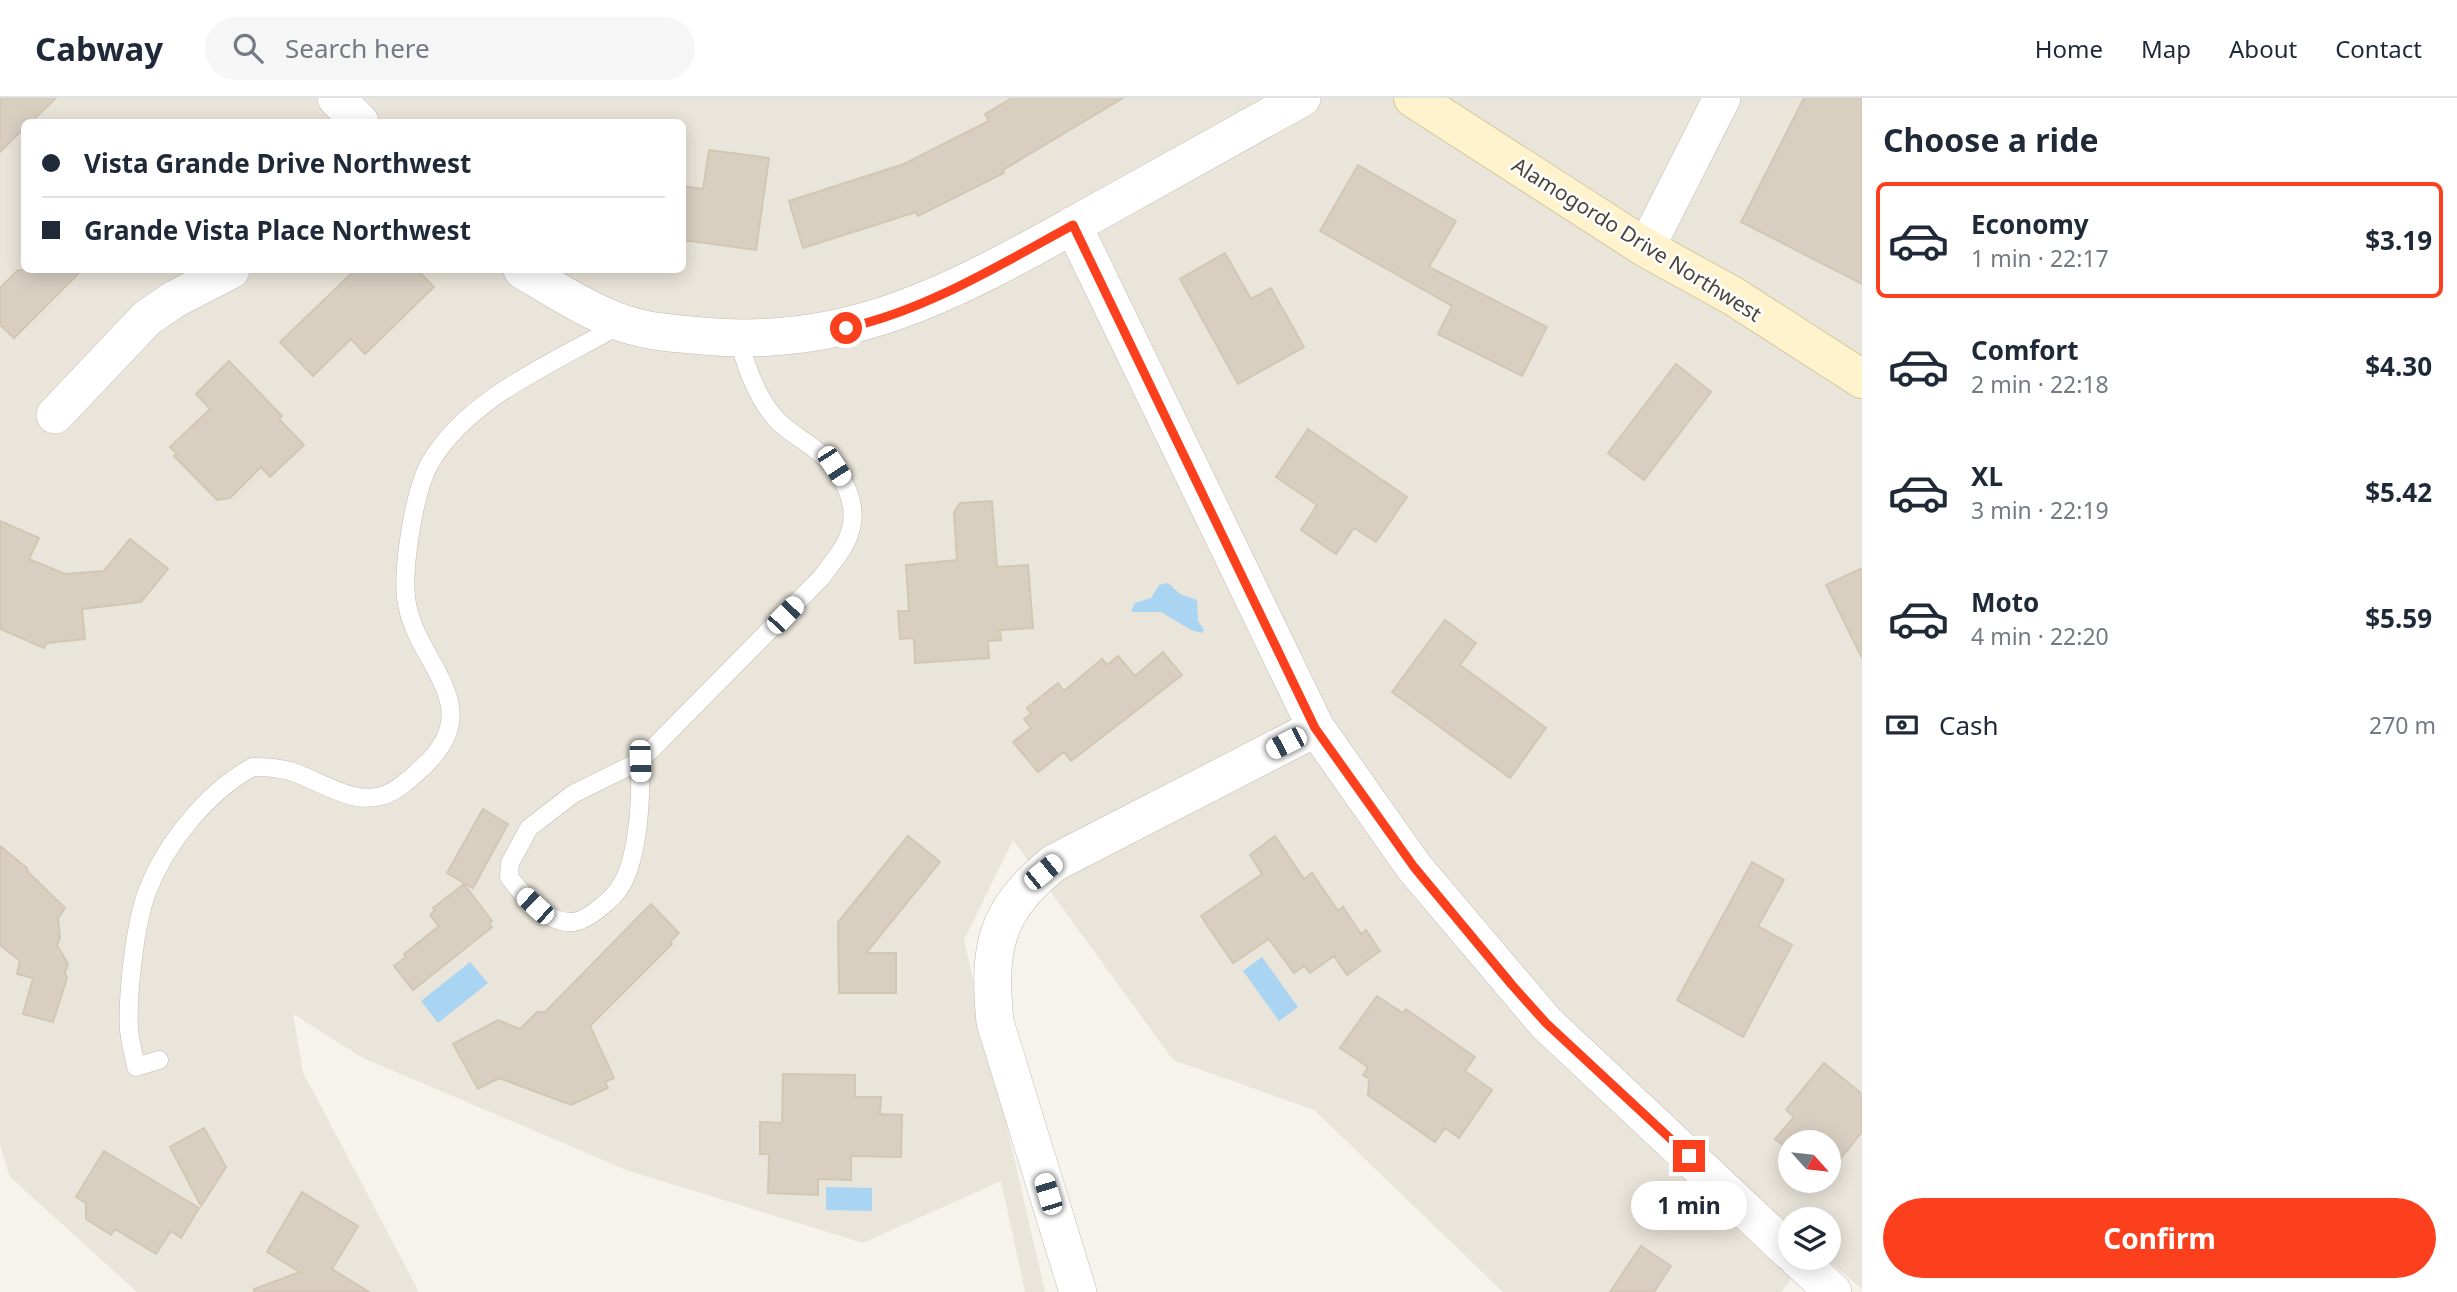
<!DOCTYPE html>
<html lang="en">
<head>
<meta charset="utf-8">
<style>
	body { margin:0; font-family:"Noto Sans",sans-serif; background:#f6f6f7; color:#1f2937; height:100vh; display:flex; flex-direction:column; font-size:26px; white-space:nowrap }
	* { box-sizing:border-box; margin:0 }
	p { font-size:23px; color:#747a83 }
	.icon { flex:none; width:38px; height:38px; fill:none; stroke:currentColor; stroke-width:2; stroke-linecap:round; stroke-linejoin:round }
	.map { position:relative; flex:1; overflow:hidden }
	.drawer { display:flex; flex-direction:column; background:#fff; width:595px }
	.drawer>* { flex:none }
	.hud { position:absolute; left:21px; top:21px; width:665px; height:154px; border-radius:10px; box-shadow:0 4px 18px #0003; display:grid; align-content:center; height:154px; padding:0 21px; background:#fff }
	.needle { width:46px; rotate:117deg }
	.controls { position:absolute; left:1778px; top:1032px; display:grid; gap:14px }
	.controls a { display:grid; place-items:center; width:63px; height:63px; border-radius:50%; background:#fff; box-shadow:0 4px 18px #0003; font-size:35px }
	.end { position:absolute; width:32px; height:32px; margin:-16px; border:9px solid #fc3f1d; background:#fff; box-shadow:0 0 0 4px #fff }
	.from { border-radius:50% }
	.bubble { position:absolute; height:49px; border-radius:24px; background:#fff; box-shadow:0 4px 18px #0003; font-size:23px; font-weight:700; line-height:49px; text-align:center }
	.car { position:absolute; width:21px; height:42px; margin:-21px -10px; border-radius:9px; box-shadow:0 0 5px 2px #0007; background:linear-gradient(#fff 24%,#345 0 40%,#fff 0 76%,#345 0 86%,#fff 0) }
	.hud b { display:flex; align-items:center; gap:24px; height:66px; font-size:26px }
	.hud b+b { border-top:2px solid #e0e1e3 }
	.hud i { width:18px; height:18px; background:#1f2937 }
	ul { padding:0; list-style:none }
	li { display:flex; align-items:center; gap:21px; height:116px; margin:0 14px 10px; padding:0 7px; border:4px solid transparent; border-radius:10px }
	li div { flex:1 }
	li b { display:block; font-size:26px }
	li em { font-style:normal; font-weight:700 }
	li.selected { border-color:#fc3f1d }
	li>.icon { width:63px; height:63px; stroke-width:1.5 }
	h2 { padding:0 21px; font-size:32px; line-height:84px }
	.pay { display:flex; align-items:center; gap:18px; height:77px; padding:0 21px; font-size:26px }
	.pay p { margin-inline-start:auto }
	.action { display:flex; gap:14px; margin-top:auto; padding:14px 21px }
	.action a { flex:1; height:80px; border-radius:42px; background:#fc3f1d; color:#fff; font-size:28px; font-weight:700; line-height:80px; text-align:center }
	header { display:flex; align-items:center; gap:42px; box-sizing:border-box; height:98px; padding:0 35px; background:#fff; border-bottom:2px solid #e0e1e3 }
	header strong { font-size:33px }
	nav { display:flex; gap:38px; margin-inline-start:auto; font-size:24px }
	.search { width:490px; height:63px; background:#f6f6f7; display:flex; align-items:center; gap:18px; box-sizing:border-box; padding:0 24px; border-radius:38px; color:#747a83; font-size:26px }
	main { display:flex; flex:1; min-height:0 }
	.map>svg:first-child { display:block }
</style>
</head>
<body>
<header>
<strong>Cabway</strong>
<div class="search"><svg class="icon" aria-label="search" viewBox="0 0 24 24"><circle cx="10" cy="10" r="6"/><path d="M15 15l6 6"/></svg>Search here</div>
<nav><a>Home</a><a>Map</a><a>About</a><a>Contact</a></nav>
</header>
<main>
<div class="map">
<svg width="1862" height="1194" viewBox="0 0 1862 1194">
	<rect width="100%" height="100%" fill="#f6f3ec"/>
	<path fill="#eae5da" fill-rule="evenodd" d="M0,0H1862V1191L1825,1160H1829V1122H1790V1160H1808L1781,1194H1503L1314,1012L1173,962L1013,742L964,842L1045,1194H1025L1001,1083L863,1145L629,1073L363,960L293,916L303,974L419,1194H137L10,1079L0,1047ZM24,24H682V172H24ZM1790,1045H1829V1083H1790Z"/>
	<path fill="#a9d4f2" d="M1168,485L1180,496L1197,502L1198,523L1204,532L1202,535L1191,532L1161,514H1131L1135,505L1151,500L1159,487Z
		M1262,859L1298,909L1279,923L1243,873Z
		M470,864L488,885L438,925L421,903Z
		M826,1089L872,1090V1113L826,1112Z"/>
	<path fill="#d8cfc1" stroke="#d3c7b4" stroke-width="2" d="M0,0H56L31,24H24V30L0,54Z
		M1012,0H1123L1003,72L1004,75L918,118L916,114L803,150L789,103L904,66L989,23L985,16Z
		M1804,0H1862V186L1741,124Z
		M709,52L769,60L756,152L682,142V88L703,91Z
		M1358,67L1456,123L1429,169L1547,229L1522,278L1438,236L1452,208L1320,133Z
		M1225,155L1251,201L1271,190L1304,249L1238,286L1180,181Z
		M18,172H82L14,240L0,227V190Z
		M355,172H417L434,189L365,256L351,241L313,278L280,244Z
		M229,263L282,318L279,321L304,347L270,379L261,369L230,400L217,402L174,358L177,356L170,349L210,311L196,296Z
		M1676,266L1711,294L1644,382L1608,355Z
		M1308,331L1407,399L1376,444L1354,430L1336,456L1301,432L1317,407L1276,379Z
		M992,403L997,469L1028,467L1033,530L1000,532L1001,542L988,543L989,560L915,565L914,540L900,541L898,513H909L906,467L957,462L954,414L960,405Z
		M0,423L39,440L29,461L65,476L104,473L130,441L168,471L141,504L82,511L85,541L47,545L44,550L0,531Z
		M1862,470V560L1826,487Z
		M1445,522L1476,545L1460,567L1546,630L1510,680L1392,594Z
		M1163,554L1182,577L1071,663L1064,654L1038,674L1013,644L1031,630L1024,621L1031,616L1027,610L1058,585L1064,593L1102,561L1107,567L1118,558L1135,578Z
		M483,711L508,726L473,790L447,775Z
		M908,738L940,764L866,855H896V895H839L838,824Z
		M1275,738L1304,781L1312,775L1338,813L1343,809L1361,836L1366,832L1380,853L1347,877L1334,858L1310,875L1304,868L1294,875L1269,841L1233,865L1201,818L1262,776L1250,757Z
		M0,748L27,770L28,774L65,810L58,820L60,840L57,847L68,866L65,875L67,880L53,924L23,916L33,880L17,876L20,863L0,847Z
		M1752,764L1784,782L1758,828L1792,847L1743,939L1677,902Z
		M464,786L492,823L489,825L492,829L413,892L394,868L406,859L404,856L439,828L430,817L435,812L433,810Z
		M651,806L679,835L670,844L672,846L590,928L614,980L605,984L608,990L571,1007L499,980L478,991L453,946L498,922L520,931L537,914H545Z
		M1377,898L1403,915L1406,911L1475,959L1465,973L1492,992L1459,1040L1445,1030L1435,1044L1368,997L1369,981L1363,977L1368,969L1340,950Z
		M1824,965L1862,996V1034L1829,1075V1045H1790V1053L1775,1041L1794,1019L1786,1012Z
		M783,976L855,977V999H881L880,1016L902,1017L901,1059L851,1058V1082L818,1081V1097L768,1095L769,1056H760V1024L782,1025Z
		M204,1030L226,1069L201,1108L170,1049Z
		M104,1053L199,1110L181,1140L171,1133L156,1156L115,1131L111,1137L86,1121V1105L76,1099Z
		M302,1094L358,1128L332,1171L369,1194H254V1191L300,1174L267,1154Z
		M1641,1148L1671,1168L1654,1194H1610Z"/>
	<g fill="none" stroke-linecap="round" stroke-linejoin="round">
		<defs>
			<path id="lane" d="M640,663C641,698 640,736 629,770C624,786 616,798 602,808C595,814 583,823 573,824C547,826 523,797 509,779L510,765L529,730L573,696L640,663L821,480C831,466 845,451 850,434C859,407 843,374 822,357C807,343 788,335 775,320C756,298 746,269 739,242
				M159,962L136,969C134,957 130,944 129,932C127,897 135,826 147,794C165,746 208,693 253,669C265,669 278,670 290,673C317,681 351,707 381,698C397,694 412,679 424,668C488,608 418,567 407,506C401,474 414,393 430,365C469,298 556,264 621,226"/>
			<path id="street" d="M336,0L360,24
				M1073,127L1316,630L1414,769L1546,925L1790,1154
				M1646,150L1722,0
				M522,172C554,191 589,214 625,226C650,234 677,236 703,238C858,253 969,185 1099,113C1166,76 1234,38 1302,0
				M55,317L147,220L173,202L231,172
				M1797,1160L1833,1194
				M1078,1194L995,924C988,850 994,814 1054,765L1316,630"/>
			<path id="secondary" d="M1413,0L1646,150L1733,198L1862,281"/>
		</defs>
		<use href="#lane" stroke="#c2bbae" stroke-width="19"/>
		<use href="#street" stroke="#c2bbae" stroke-width="38"/>
		<use href="#secondary" stroke="#d6c79b" stroke-width="40"/>
		<use href="#lane" stroke="#fff" stroke-width="18"/>
		<use href="#street" stroke="#fff" stroke-width="37"/>
		<use href="#secondary" stroke="#fff3cd" stroke-width="38"/>
	</g>
	<g fill="none" stroke-linecap="round" stroke-linejoin="round">
		<path stroke="#fc3f1d" stroke-width="9" d="M846,230C927,212 1001,166 1073,127L1315,630L1414,769L1512,887L1546,925L1689,1058"/>
	</g>
	<g text-anchor="middle" dominant-baseline="central" stroke-width="5" stroke-linejoin="round" paint-order="stroke">
		<g font-size="21" fill="#4b4439" stroke="#fff">
			<text transform="translate(1637 141) rotate(32)">Alamogordo Drive Northwest</text>
		</g>
	</g>
</svg>
<div class="controls">
<a><svg class="needle" viewBox="-14 -14 28 28"><path d="M0-13l5 13h-10z" fill="#e53935"/><path d="M0 13l5-13h-10z" fill="#747a83"/></svg></a>
<a><svg class="icon" aria-label="layers" viewBox="0 0 24 24"><path d="M12 4l9 5-9 5-9-5zM3 14l9 5 9-5"/></svg></a>
</div>
<i class="end from" style="left:846px;top:230px"></i>
<i class="end" style="left:1689px;top:1058px"></i>
<div class="bubble" style="left:1631px;top:1083px;width:116px">1 min</div>
<i class="car" style="left:834px;top:368px;rotate:147deg"></i>
<i class="car" style="left:785px;top:517px;rotate:44deg"></i>
<i class="car" style="left:1286px;top:645px;rotate:243deg"></i>
<i class="car" style="left:640px;top:663px;rotate:178deg"></i>
<i class="car" style="left:1043px;top:774px;rotate:51deg"></i>
<i class="car" style="left:535px;top:808px;rotate:313deg"></i>
<i class="car" style="left:1048px;top:1096px;rotate:343deg"></i>
<div class="hud">
<b><i class="from"></i>Vista Grande Drive Northwest</b>
<b><i></i>Grande Vista Place Northwest</b>
</div>
</div>
<section class="drawer">
<h2>Choose a ride</h2>
<ul>
<li class="selected"><svg class="icon" aria-label="car" viewBox="0 0 24 24"><path d="M5 17H2v-5l4-1 3-4h7l3 4 3 1v5h-3M9 17h6M6 11h13"/><circle cx="7" cy="17" r="2"/><circle cx="17" cy="17" r="2"/></svg><div><b>Economy</b><p>1 min · 22:17</p></div><em>$3.19</em></li>
<li><svg class="icon" aria-label="car" viewBox="0 0 24 24"><path d="M5 17H2v-5l4-1 3-4h7l3 4 3 1v5h-3M9 17h6M6 11h13"/><circle cx="7" cy="17" r="2"/><circle cx="17" cy="17" r="2"/></svg><div><b>Comfort</b><p>2 min · 22:18</p></div><em>$4.30</em></li>
<li><svg class="icon" aria-label="car" viewBox="0 0 24 24"><path d="M5 17H2v-5l4-1 3-4h7l3 4 3 1v5h-3M9 17h6M6 11h13"/><circle cx="7" cy="17" r="2"/><circle cx="17" cy="17" r="2"/></svg><div><b>XL</b><p>3 min · 22:19</p></div><em>$5.42</em></li>
<li><svg class="icon" aria-label="car" viewBox="0 0 24 24"><path d="M5 17H2v-5l4-1 3-4h7l3 4 3 1v5h-3M9 17h6M6 11h13"/><circle cx="7" cy="17" r="2"/><circle cx="17" cy="17" r="2"/></svg><div><b>Moto</b><p>4 min · 22:20</p></div><em>$5.59</em></li>
</ul>
<div class="pay"><svg class="icon" aria-label="cash" viewBox="0 0 24 24"><path d="M3 7h18v10H3z"/><circle cx="12" cy="12" r="2"/></svg>Cash<p>270 m</p></div>
<div class="action"><a>Confirm</a></div>
</section>
</main>
</body>
</html>
